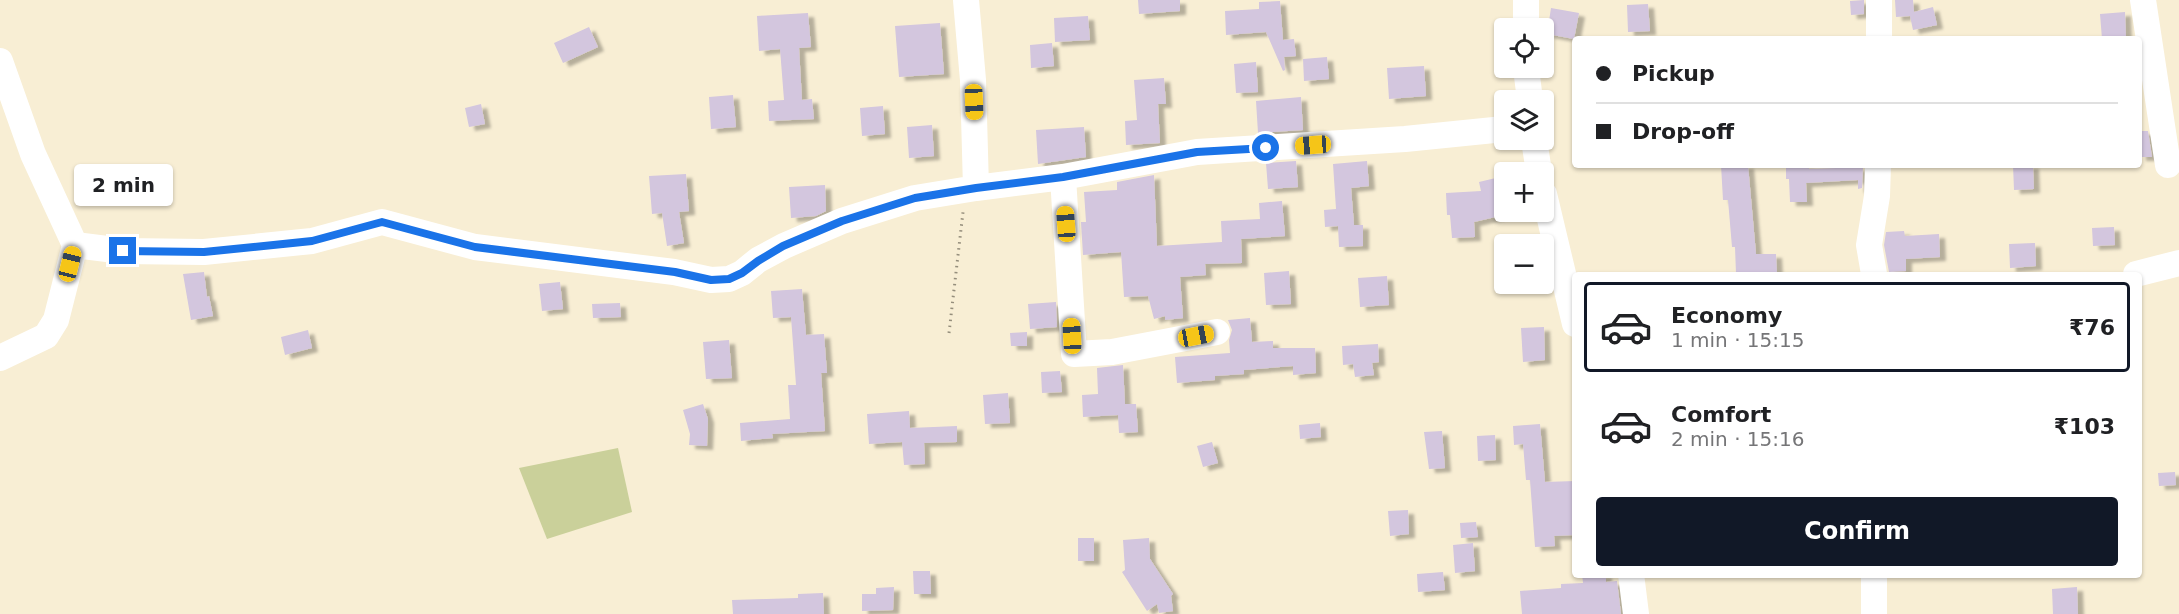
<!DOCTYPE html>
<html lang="en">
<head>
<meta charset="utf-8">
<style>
	body { margin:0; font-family:"DejaVu Sans",sans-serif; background:#f6f6f6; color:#202124; height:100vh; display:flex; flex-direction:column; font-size:22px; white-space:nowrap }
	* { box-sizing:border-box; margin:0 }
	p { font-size:20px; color:#757577 }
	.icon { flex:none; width:33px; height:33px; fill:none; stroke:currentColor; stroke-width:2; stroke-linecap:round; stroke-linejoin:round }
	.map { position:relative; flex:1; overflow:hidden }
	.sheet { position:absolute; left:1572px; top:272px; width:570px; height:306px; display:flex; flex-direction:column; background:#fff; border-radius:6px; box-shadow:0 2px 4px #0004 }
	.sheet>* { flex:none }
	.hud { position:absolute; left:1572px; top:36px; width:570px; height:132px; border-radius:6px; box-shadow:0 2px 4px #0004; display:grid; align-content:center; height:132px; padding:0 24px; background:#fff }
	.tools { position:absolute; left:1494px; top:18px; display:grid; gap:12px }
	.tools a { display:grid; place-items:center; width:60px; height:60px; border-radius:6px; background:#fff; box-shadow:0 2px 4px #0004; font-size:30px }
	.end { position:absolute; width:27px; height:27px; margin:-14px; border:8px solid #1a73e8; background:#fff; box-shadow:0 0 0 3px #fff }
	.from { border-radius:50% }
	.bubble { position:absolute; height:42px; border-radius:6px; background:#fff; box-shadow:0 2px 4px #0004; font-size:20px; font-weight:800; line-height:42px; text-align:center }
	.car { position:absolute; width:18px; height:36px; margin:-18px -9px; border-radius:8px; box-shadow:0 0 4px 2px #0007; background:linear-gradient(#f5c518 24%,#345 0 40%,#f5c518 0 76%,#345 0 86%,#f5c518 0) }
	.hud b { display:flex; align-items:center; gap:21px; height:57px; font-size:22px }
	.hud b+b { border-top:2px solid #e0e0e0 }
	.hud i { width:15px; height:15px; background:#202124 }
	ul { padding:10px 0 0; list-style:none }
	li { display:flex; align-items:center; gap:18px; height:90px; margin:0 12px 9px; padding:0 12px; border:3px solid transparent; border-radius:6px }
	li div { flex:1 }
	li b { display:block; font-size:22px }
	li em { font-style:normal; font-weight:800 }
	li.active { border-color:#111827 }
	li>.icon { width:54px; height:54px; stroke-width:1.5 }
	.cta { display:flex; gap:12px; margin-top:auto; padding:12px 24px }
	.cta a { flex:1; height:69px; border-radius:6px; background:#111827; color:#fff; font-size:24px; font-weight:800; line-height:69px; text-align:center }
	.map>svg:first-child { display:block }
</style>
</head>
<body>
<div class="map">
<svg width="2179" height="614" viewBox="0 0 2179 614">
	<defs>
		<filter id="shadow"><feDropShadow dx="6" dy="4" stdDeviation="1.5" flood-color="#0004"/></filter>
	</defs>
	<rect width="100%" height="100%" fill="#f8eed4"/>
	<path fill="#cad09a" d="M618,448L632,512L547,539L519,468Z"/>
	<path fill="#d3c6de" filter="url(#shadow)" d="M1138,0H1180V11L1139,14Z
		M1864,0V14L1851,15L1850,1Z
		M1895,0H1913L1914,12L1933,7L1937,25L1913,30L1910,16L1896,17Z
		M1280,1L1283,40L1294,39L1296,56L1284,57L1285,70L1283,71L1266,32L1226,35L1225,11L1259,9V2Z
		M1648,4L1650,31L1628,32L1627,5Z
		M1551,8L1579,13L1574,39L1547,34Z
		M2125,12L2126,38L2102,39L2100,14Z
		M808,13L811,47L799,48L802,100L812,99L814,119L769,121L768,101L784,100L780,49L759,51L757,16Z
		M1088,16L1090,40L1055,42L1054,18Z
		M940,23L944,74L899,77L895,26Z
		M589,27L598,47L563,63L554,43Z
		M1052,43L1054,66L1031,68L1030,45Z
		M1327,57L1329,79L1304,81L1303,59Z
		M1256,62L1258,92L1236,93L1234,64Z
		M1424,66L1426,96L1389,99L1387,68Z
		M1164,78L1166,104H1158L1160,143L1126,145L1125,121L1137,120L1134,80Z
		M733,95L736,127L711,129L709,97Z
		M1301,97L1303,130L1258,133L1256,101Z
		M481,104L485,124L469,127L465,108Z
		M883,106L885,134L862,136L860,108Z
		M932,125L934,156L909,158L907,127Z
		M1084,127L1086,157L1038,164L1036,130Z
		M2139,131H2148L2152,157H2140Z
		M1296,161L1298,187L1268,189L1266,163Z
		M1367,161L1369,186L1351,188L1354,225H1363V246L1339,247L1338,226L1325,227L1324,210L1336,209L1333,164Z
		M1721,165H1748L1756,254H1776L1777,274H1736L1735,247H1732L1728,200H1723Z
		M1786,165H1809V169L1863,167L1862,188L1858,189V180L1806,183L1807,202H1790L1789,179H1786Z
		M2013,165H2033L2034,189L2014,190Z
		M686,174L689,211L679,212L684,243L667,246L662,213L652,214L649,176Z
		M1154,175L1157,246L1222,242L1221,221L1260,219L1259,203L1282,201L1285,236L1241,239L1242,263L1205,264L1206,275L1180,277L1183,318L1165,320V316L1154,319L1148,296L1124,297L1121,252L1083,255L1081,222H1086L1084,192L1117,190V182Z
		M1504,176V215L1474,222L1475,237L1452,238L1450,215H1447L1446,193L1481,191L1479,182Z
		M825,185L826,211L816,216L791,218L789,187Z
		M2114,227L2115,245L2093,246L2092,228Z
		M1904,231L1905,236L1939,234L1940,257L1906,259V271L1889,272L1884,245L1886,232Z
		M2035,243L2036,266L2010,268L2009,244Z
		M1289,271L1291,304L1266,305L1264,273Z
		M204,272L207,297L209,296L213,316L191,320L183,274Z
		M1387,276L1389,305L1360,307L1358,278Z
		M560,282L563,309L542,311L539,284Z
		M802,289L806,335L824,334L827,373H821L825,431L772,434L773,438L741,441L740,423L790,419L788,385H796L791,317L773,318L771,291Z
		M1056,302L1057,327L1030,329L1028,304Z
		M620,303L621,317L593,318L592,304Z
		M1250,318L1252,342L1273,341V348H1315L1316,373L1293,375V366L1244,370V374L1215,376V380L1177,383L1175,357L1230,353L1229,340L1232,330L1228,320Z
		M1544,327L1545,360L1523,362L1521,328Z
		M308,330L312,348L285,355L281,337Z
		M1027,332V346H1011L1010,333Z
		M729,340L732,378L706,379L703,342Z
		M1378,344L1379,362L1372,363L1374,375L1355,377L1353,364L1343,365L1342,346Z
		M1123,365L1125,404H1136L1138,432L1119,433L1118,415L1083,417L1082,395L1098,394L1097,368Z
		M1060,371L1062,392L1042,393L1041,372Z
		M1008,393L1010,423L985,424L983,395Z
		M703,404L708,419L707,446L689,445L690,434L683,410Z
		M909,411L910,428L957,426V442L924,443L925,464L904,465L902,442L869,444L867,414Z
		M1320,423L1321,437L1300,439L1299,425Z
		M1540,424L1545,482L1575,481V535L1554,536L1555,546L1535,547L1530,480H1526L1523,444L1514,445L1513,426Z
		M1442,431L1445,468L1429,469L1424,432Z
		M1495,435L1496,460L1478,461L1477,436Z
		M1212,442L1218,463L1203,467L1197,446Z
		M2175,472L2176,485L2159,486L2158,473Z
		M1408,510L1409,534L1390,536L1388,511Z
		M1476,522L1478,537L1461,538L1460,523Z
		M1078,538H1094V561H1078Z
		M1149,538L1150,559L1173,594L1171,596L1173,611L1159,613L1157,604L1147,611L1122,572L1125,570L1123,540Z
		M1473,543L1475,571L1455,573L1453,545Z
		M913,571H930L931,594H914Z
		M1443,572L1445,590L1418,592L1417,574Z
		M1582,574H1606V582L1617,581L1621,614H1522L1520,591L1561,588V584L1583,583Z
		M894,587L893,610L862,611V594H876V588Z
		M2077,587L2078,614H2053L2052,589Z
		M823,593L824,614H733L732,600L798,598V594Z"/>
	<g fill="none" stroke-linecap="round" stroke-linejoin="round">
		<path stroke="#958e7c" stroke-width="3" stroke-dasharray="1.5 4.5" stroke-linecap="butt" d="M949,333L963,212"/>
		<path stroke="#fff" stroke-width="26" d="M966,0L973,80L976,188
			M2143,0L2168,165
			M1526,28V0
			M1879,39V0
			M0,61L33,154L75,245
			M1526,68L1530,100
			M1534,140L1539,172
			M1063,177L1074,354L1112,352L1217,332
			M1544,194L1575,324
			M1874,274L1869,245L1877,196L1878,165
			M2136,274L2179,263
			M0,358L46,336L56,320L75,245L123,251L204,252L312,241L382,222L475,247L674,272L711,280L729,279L742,273L758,260L784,246L842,221L915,198L976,188L1063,177L1197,152L1405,139L1504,129
			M1631,574L1636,614
			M1874,614V574"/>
	</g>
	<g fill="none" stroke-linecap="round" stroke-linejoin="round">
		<path stroke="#1a73e8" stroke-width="8" d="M123,251L204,252L312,241L382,222L475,247L675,272L711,280L729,279L742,273L758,261L783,246L842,221L915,198L976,188L1063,177L1197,152L1266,148"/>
	</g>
</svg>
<div class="tools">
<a><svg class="icon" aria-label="locate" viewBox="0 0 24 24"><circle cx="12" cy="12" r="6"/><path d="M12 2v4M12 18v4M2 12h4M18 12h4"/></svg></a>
<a><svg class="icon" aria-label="layers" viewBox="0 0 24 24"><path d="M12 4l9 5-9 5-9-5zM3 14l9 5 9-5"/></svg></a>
<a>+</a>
<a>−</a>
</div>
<i class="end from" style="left:1266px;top:148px"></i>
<i class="end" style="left:123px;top:251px"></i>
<div class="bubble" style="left:74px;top:164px;width:99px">2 min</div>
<i class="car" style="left:974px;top:102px;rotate:178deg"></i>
<i class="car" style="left:1313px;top:145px;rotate:266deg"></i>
<i class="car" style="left:1066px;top:224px;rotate:356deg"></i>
<i class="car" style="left:70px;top:264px;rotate:14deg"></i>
<i class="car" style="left:1072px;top:336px;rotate:357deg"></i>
<i class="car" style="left:1196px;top:336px;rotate:79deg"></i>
<div class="hud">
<b><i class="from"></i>Pickup</b>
<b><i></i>Drop-off</b>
</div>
<section class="sheet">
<ul>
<li class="active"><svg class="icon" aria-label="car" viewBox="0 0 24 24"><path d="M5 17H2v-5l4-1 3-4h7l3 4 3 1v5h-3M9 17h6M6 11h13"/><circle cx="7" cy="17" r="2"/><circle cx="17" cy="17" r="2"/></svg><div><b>Economy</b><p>1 min · 15:15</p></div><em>₹76</em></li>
<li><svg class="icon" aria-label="car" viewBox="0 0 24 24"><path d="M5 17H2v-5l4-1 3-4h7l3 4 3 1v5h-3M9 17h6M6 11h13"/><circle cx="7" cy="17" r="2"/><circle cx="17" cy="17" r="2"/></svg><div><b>Comfort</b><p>2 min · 15:16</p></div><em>₹103</em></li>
</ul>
<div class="cta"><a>Confirm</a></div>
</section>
</div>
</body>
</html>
